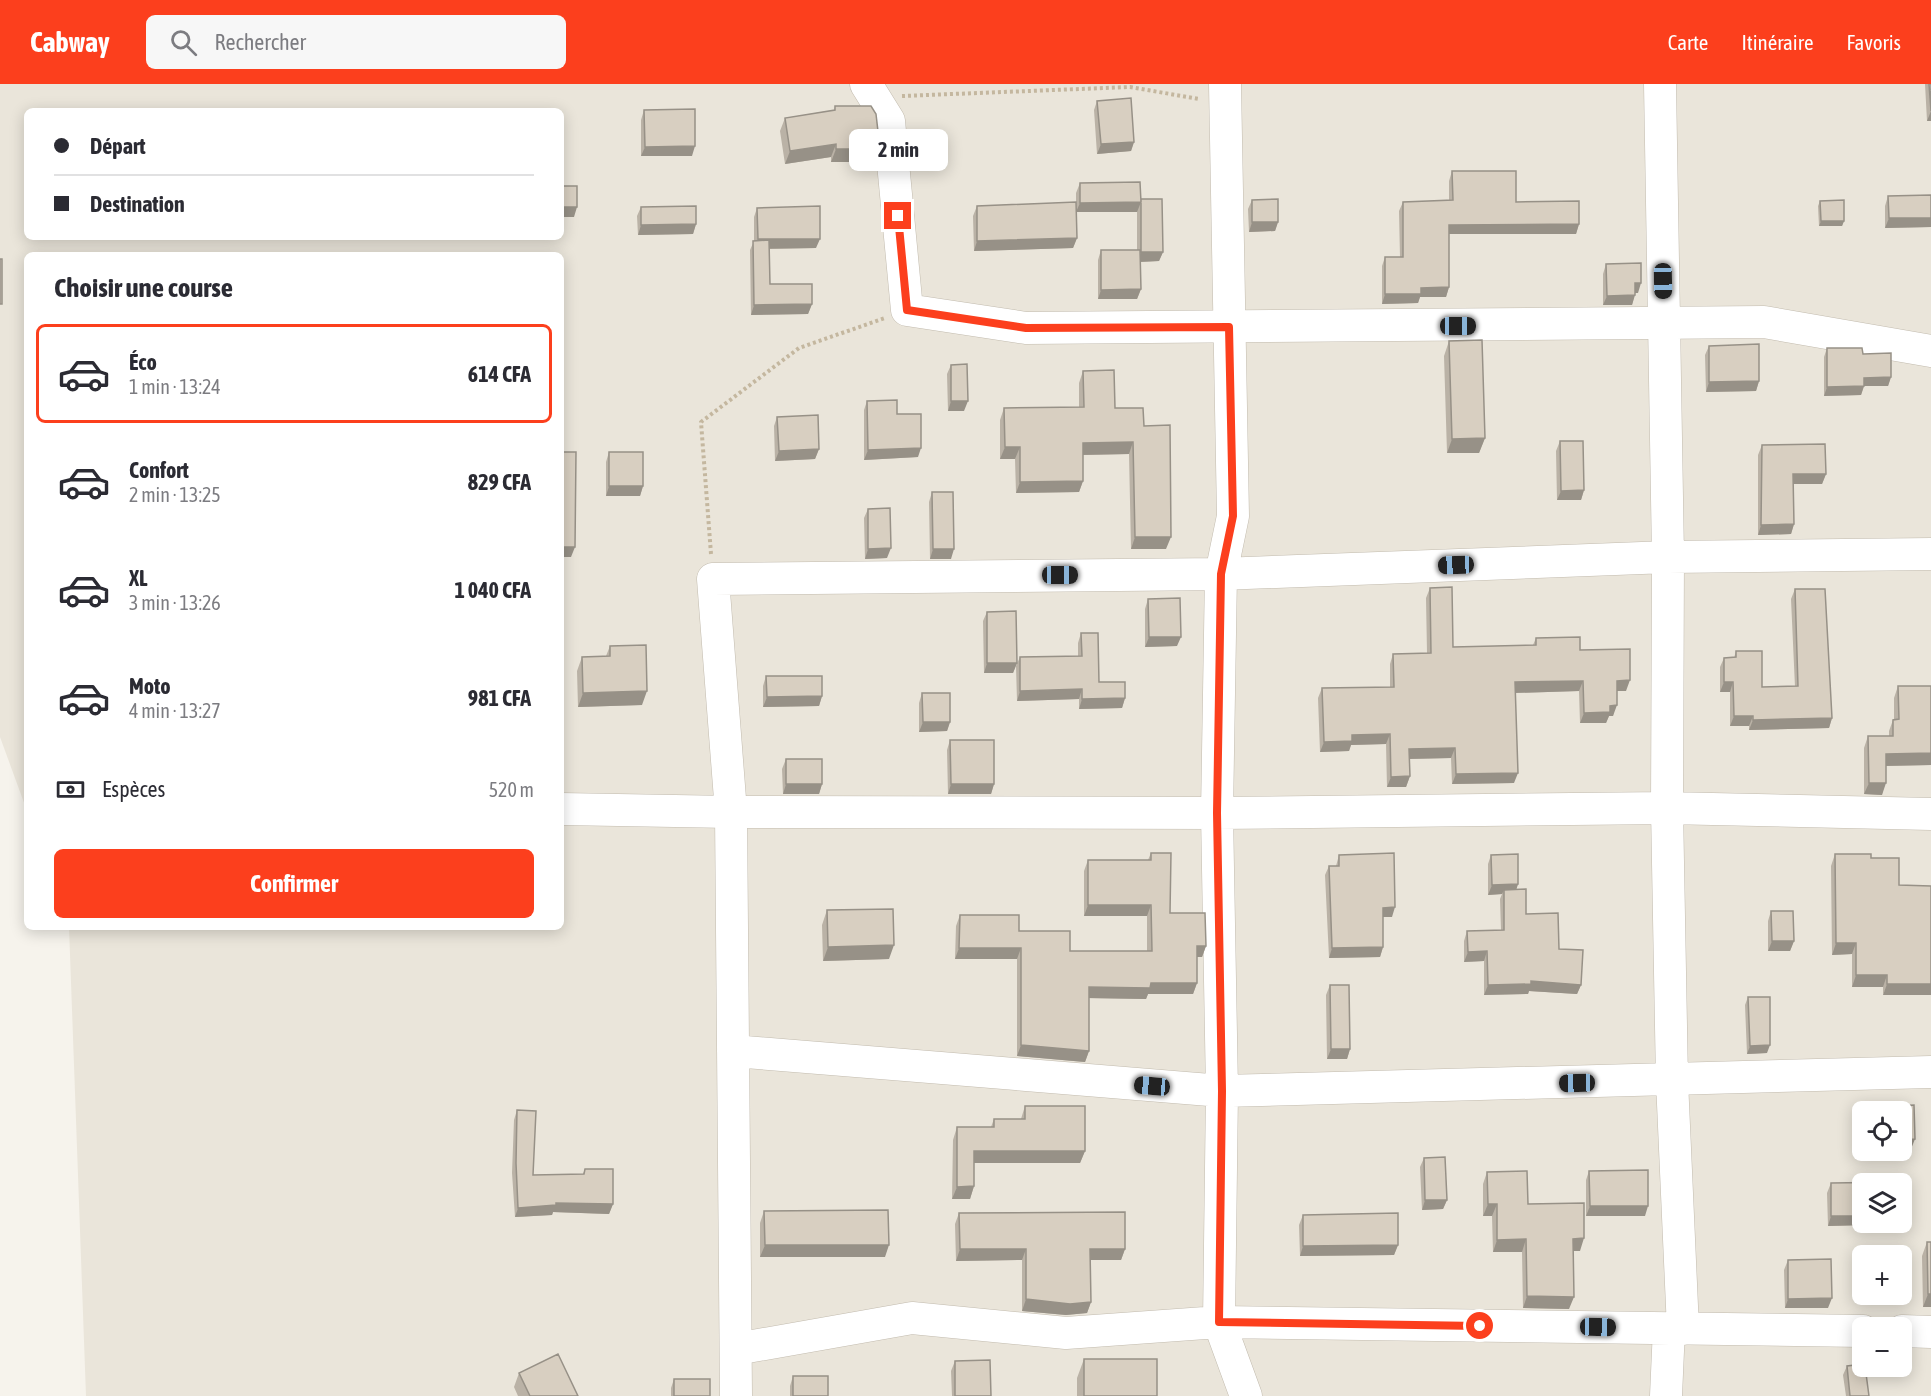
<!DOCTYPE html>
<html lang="fr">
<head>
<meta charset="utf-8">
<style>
	body { margin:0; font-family:"Asap Condensed",sans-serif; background:#f7f7f7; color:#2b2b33; height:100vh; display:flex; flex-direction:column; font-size:22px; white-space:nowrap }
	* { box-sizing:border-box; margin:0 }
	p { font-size:20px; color:#7c7c81 }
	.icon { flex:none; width:33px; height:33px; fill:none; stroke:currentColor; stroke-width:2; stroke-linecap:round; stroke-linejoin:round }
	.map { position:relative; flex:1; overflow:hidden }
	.drawer { position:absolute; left:24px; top:168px; width:540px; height:678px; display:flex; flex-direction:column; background:#fff; border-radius:9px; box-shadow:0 3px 15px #0003 }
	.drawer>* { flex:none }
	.top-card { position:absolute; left:24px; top:24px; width:540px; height:132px; border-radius:9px; box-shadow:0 3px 15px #0003; display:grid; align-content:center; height:132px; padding:0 30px; background:#fff }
	.controls { position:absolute; left:1852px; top:1017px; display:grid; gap:12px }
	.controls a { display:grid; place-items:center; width:60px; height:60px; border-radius:9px; background:#fff; box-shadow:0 3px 15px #0003; font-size:30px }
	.end { position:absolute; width:27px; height:27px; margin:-14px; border:8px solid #fc3f1d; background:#fff; box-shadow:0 0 0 3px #fff }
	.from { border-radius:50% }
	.bubble { position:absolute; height:42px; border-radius:9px; background:#fff; box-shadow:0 3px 15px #0003; font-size:20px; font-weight:700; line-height:42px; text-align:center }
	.car { position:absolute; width:18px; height:36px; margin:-18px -9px; border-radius:8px; box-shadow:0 0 4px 2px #0007; background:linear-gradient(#222 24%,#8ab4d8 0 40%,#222 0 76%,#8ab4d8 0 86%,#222 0) }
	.top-card b { display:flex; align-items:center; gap:21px; height:57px; font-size:22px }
	.top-card b+b { border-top:2px solid #e1e1e2 }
	.top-card i { width:15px; height:15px; background:#2b2b33 }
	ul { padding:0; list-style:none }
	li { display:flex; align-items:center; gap:18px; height:99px; margin:0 12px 9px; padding:0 18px; border:3px solid transparent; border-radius:9px }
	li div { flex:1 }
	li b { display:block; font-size:22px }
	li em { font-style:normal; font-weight:700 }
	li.selected { border-color:#fc3f1d }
	li>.icon { width:54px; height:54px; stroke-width:1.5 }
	h2 { padding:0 30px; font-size:27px; line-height:72px }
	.pay { display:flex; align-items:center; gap:15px; height:66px; padding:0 30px; font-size:22px }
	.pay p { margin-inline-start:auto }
	.action { display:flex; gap:12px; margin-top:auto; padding:12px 30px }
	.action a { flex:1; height:69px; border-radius:9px; background:#fc3f1d; color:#fff; font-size:24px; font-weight:700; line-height:69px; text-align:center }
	header { display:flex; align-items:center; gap:36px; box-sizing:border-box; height:84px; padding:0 30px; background:#fc3f1d; color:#fff }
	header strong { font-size:28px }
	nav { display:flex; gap:33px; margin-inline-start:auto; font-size:21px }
	.search { width:420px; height:54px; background:#f7f7f7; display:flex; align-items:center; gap:15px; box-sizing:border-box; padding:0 21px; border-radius:9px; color:#7c7c81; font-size:22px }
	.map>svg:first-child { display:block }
</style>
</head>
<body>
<header>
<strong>Cabway</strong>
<div class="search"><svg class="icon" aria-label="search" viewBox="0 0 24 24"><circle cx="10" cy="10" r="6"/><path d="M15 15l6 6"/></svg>Rechercher</div>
<nav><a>Carte</a><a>Itinéraire</a><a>Favoris</a></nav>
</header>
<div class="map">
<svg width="1931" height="1312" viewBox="0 0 1931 1312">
	<rect width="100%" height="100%" fill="#f6f3ec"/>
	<path fill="#eae5da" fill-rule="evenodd" d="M0,0H1931V1312H86L69,843H561V171H27V727L0,653ZM27,27H561V153H27ZM1863,1028H1902V1066H1863ZM1863,1100H1902V1138H1863ZM1863,1172H1902V1210H1863ZM1863,1244H1902V1282H1863Z"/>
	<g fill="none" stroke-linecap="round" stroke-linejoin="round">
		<defs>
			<path id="minor" d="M866,0L889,37L907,226L1026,244L1764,238L1931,267
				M1225,0L1233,432L1221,490L1217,729L1222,1007L1219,1238L1246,1312
				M1660,0L1668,473L1667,724L1672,997L1683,1245
				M561,725L731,728L1217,729L1667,724L1931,730
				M733,967L1222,1007L1931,988
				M1902,1247L1931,1248
				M736,1265L912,1234L1066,1249L1219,1238L1863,1247
				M736,1312L731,728L713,495L1221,490L1668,473L1931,470
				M1666,1312L1669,1244"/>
		</defs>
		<use href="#minor" stroke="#c2bbae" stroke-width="33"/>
		<path stroke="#c4b79f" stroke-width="4" stroke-dasharray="3 3" stroke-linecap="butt" d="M902,12L1130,3L1199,15
			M711,470L701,338L799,264L885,234"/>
		<use href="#minor" stroke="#fff" stroke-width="32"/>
	</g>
	<path fill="#bab2a6" d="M1925,0H1931V37H1927Z
		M1097,17L1134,58L1131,67L1097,70L1094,26Z
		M835,22L880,65L875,78H831V73L785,80L780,47L785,34L834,26Z
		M644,26L692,72H641V36Z
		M1452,87L1516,118L1579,140L1576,150H1449V203L1446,213H1420L1418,219L1382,220V182L1385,173H1400L1399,127L1403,118L1449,117V97Z
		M1080,99L1141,116L1163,168L1159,177L1140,178L1141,205L1137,215H1098V176L1101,166H1137V128H1076L1077,154L1073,164L974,167L973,132L977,122L1076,118V109Z
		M1931,111V143L1885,144V122L1888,112Z
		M1252,116L1278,138L1275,147L1249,148L1248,125Z
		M1820,117L1844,137L1842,142H1819L1818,122Z
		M641,123L696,140L693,150L638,151L637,132Z
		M757,124L816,164L770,165V200L812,220L808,230L751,231L750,166L754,157V133Z
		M1606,180L1638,209H1635L1632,221H1603V190Z
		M1449,257L1485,354L1479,369H1447L1444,272Z
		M1709,262L1759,297L1756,307L1706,308L1705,271Z
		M1827,264L1863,270L1891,293L1888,302H1864L1861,311L1824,312V273Z
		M951,281L964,327H948L947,290Z
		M1083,287L1115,324L1144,342L1166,465H1131L1129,370L1083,371V397L1079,408L1016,409L1015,375H1000V336L1004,324L1079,323V299Z
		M867,317L897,330L918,373L864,376V326Z
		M777,333L819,365L815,375L775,377L774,342Z
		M1560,357L1584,406L1581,416H1557L1556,367Z
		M1762,361L1826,390L1822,400H1793L1794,440L1791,450L1758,451V371Z
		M609,368L643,402L640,412H606V378Z
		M932,408L951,475H930L929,418Z
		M868,425L887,474L865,475L864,434Z
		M1430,504L1453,563L1533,561L1536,554L1580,566L1626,607H1617L1613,632H1609L1606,639H1580L1579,607L1516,609L1514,699L1452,700L1451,674L1409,675L1410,692L1406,703H1387L1386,660L1351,661L1349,667L1320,668L1318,614L1322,604L1390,603V580L1393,570L1427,569L1426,514Z
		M1795,505L1832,634L1829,644L1749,646V642H1730V608H1720V583L1724,574H1734L1736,567L1762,603H1795L1791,515Z
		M1148,515L1177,562L1145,563V525Z
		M987,528L1017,579L1013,589H984L983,537Z
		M1081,549L1099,598L1125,614L1122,624L1079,625V615L1017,617L1016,582L1020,573L1078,572V559Z
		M610,562L642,621L578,623L577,587L582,573L606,572Z
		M766,592L822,612L819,622L763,623V602Z
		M1898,602H1931V681L1886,682L1882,711L1864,710V664L1868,652H1889V647L1893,636L1894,635V614Z
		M922,609L950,638L947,647L919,648V619Z
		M950,656L994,700L991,710H948L947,666Z
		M786,675L822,700L819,710H783L782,685Z
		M1151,769L1170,829L1206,862L1202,873H1197V899L1193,910H1148L1146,915L1089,914V967L1085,978L1017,972V875H955L956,842L960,831L1019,847L1070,867H1147V832H1084V787L1088,776H1148Z
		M1835,770L1871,774L1899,801L1931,802L1883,911V903H1852V870L1832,871L1831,782Z
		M1339,771L1392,833H1383V863L1380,873L1329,874L1325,791L1329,782H1336Z
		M1491,771L1518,800L1516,805L1526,830L1559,865L1581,901L1577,910L1529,907L1528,910L1484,911V877L1464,878V857L1467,847L1501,846L1500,815L1502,810L1488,811V780Z
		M827,826L889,875L823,877L822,841Z
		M1771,827L1794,857L1790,867H1768V837Z
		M1330,901L1350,965L1347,975H1327L1326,911Z
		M1748,913L1767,969L1747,970L1745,921Z
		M1025,1022L1085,1067L1080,1079H974V1102L970,1115H952L953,1056L957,1043H991L994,1035H1021Z
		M517,1026L533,1091L583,1090L585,1085L613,1120L609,1130L553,1128L552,1131L515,1133L512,1089L514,1036Z
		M1424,1074L1447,1116L1443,1125L1422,1126L1420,1083Z
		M1589,1087L1645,1132H1586V1096Z
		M1487,1088L1528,1120L1580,1167H1573L1569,1225L1523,1224L1522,1168H1493L1492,1132H1483V1100Z
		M1831,1099L1863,1100V1138H1867L1866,1141L1828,1142L1827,1109Z
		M764,1127L885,1173H760V1139Z
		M959,1129L1125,1165L1121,1176H1090L1091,1218L1087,1229L1066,1231L1022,1227V1176L956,1177L955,1140Z
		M1303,1131L1398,1161L1394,1171L1300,1172L1299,1141Z
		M1927,1158L1931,1223H1923L1922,1172Z
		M1788,1176L1828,1224H1785L1784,1186Z
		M1084,1275L1157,1312H1077V1294Z
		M955,1277L991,1312H952L951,1287Z
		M1847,1282L1869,1312H1846L1843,1291Z
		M519,1289L578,1312H518L514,1303Z
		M793,1292L828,1312H790V1302Z
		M674,1295L710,1312H671V1304Z"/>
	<path fill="#979187" d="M1931,27V37H1927Z
		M1134,58L1131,67L1097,70L1101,60Z
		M836,60L831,73L785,80L790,67Z
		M695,62L692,72H641L645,63Z
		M836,65H880L875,78H831Z
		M1141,118L1137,128H1076L1080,119Z
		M561,123H577L574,133H561Z
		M1889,134H1931V143L1885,144Z
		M1821,137H1844L1842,142H1819Z
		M1252,138H1278L1275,147L1249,148Z
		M696,140L693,150L638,151L641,141Z
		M1579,140L1576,150H1445L1449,141Z
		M1077,154L1073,164L974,167L977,157Z
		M758,155H820L816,164L754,165Z
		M1141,168H1163L1159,177L1138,178Z
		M1635,199H1641L1638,209H1632Z
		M1449,203L1446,213H1420L1418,219L1382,220L1385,210L1421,204Z
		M1141,205L1137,215H1098L1101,206Z
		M1635,211L1632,221H1603L1607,212Z
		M812,220L808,230L751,231L754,221Z
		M1891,293L1888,302H1864L1861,311L1824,312L1827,303L1864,294Z
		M1759,297L1756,307L1706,308L1709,298Z
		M951,317H968L964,327H948Z
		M1485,354L1479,369H1447L1452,355Z
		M1133,358L1129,370L1078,371L1083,359Z
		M1005,363H1020L1015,375H1000Z
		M921,364L918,373L864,376L868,366Z
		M819,365L815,375L775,377L779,367Z
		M1793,390H1826L1822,400H1790Z
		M1083,397L1079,408L1016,409L1020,398Z
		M609,402H643L640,412H606Z
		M1584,406L1581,416H1557L1561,407Z
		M1794,440L1791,450L1758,451L1761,441Z
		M1135,453H1171L1166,465H1131Z
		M561,463H575L571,473H561Z
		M891,464L887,474L865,475L868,465Z
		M933,465H954L951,475H930Z
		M1149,553H1181L1177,562L1145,563Z
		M987,579H1017L1013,589H984Z
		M1630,596L1626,607H1613L1617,597Z
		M1583,597L1579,607L1512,609L1515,598Z
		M1724,598H1733L1730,608H1720Z
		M1082,605L1079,615L1017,617L1020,607Z
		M647,607L642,621L578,623L583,609Z
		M822,612L819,622L763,623L767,613Z
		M1125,614L1122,624L1079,625L1082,615Z
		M1617,621L1613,632H1609L1606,639H1580L1584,629L1610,622Z
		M1734,632H1753L1749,642H1730Z
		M1832,634L1829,644L1749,646L1753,636Z
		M923,638H950L947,647L919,648Z
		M1390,650L1386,660L1351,661L1349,667L1320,668L1324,658L1352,651Z
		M1455,664L1451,674L1405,675L1409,665Z
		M1931,669V681L1882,682L1886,670Z
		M1518,689L1514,699L1452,700L1456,690Z
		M1410,692L1406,703H1387L1391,693Z
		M1869,699H1886L1882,711L1864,710Z
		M786,700H822L819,710H783Z
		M951,700H994L991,710H948Z
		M1518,800L1515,810L1504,806L1502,810L1488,811L1492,801Z
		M1088,821H1151L1147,832H1084Z
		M1395,823L1392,833H1379L1383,824Z
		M1772,857H1794L1790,867H1768Z
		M1836,859H1856L1852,870L1832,871Z
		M894,861L889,875L823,877L828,863Z
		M1197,862H1206L1202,873H1193Z
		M1383,863L1380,873L1329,874L1332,864Z
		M959,864H1021L1017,875H955Z
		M1487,867L1484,877L1464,878L1468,868Z
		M1856,891H1887L1883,903H1852Z
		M1531,897L1581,901L1577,910L1529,907L1528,910L1484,911L1488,901Z
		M1151,899H1197L1193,910H1148L1146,915L1085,914L1089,903Z
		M1887,900H1931V911H1883Z
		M1021,961L1089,967L1085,978L1017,972Z
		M1770,961L1767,969L1747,970L1750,962Z
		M1331,965H1350L1347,975H1327Z
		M1915,1055L1911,1065H1902V1056Z
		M974,1067H1085L1080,1079H969Z
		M974,1102L970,1115H952L957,1103Z
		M1425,1116H1447L1443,1125L1422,1126Z
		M556,1119L613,1120L609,1130L553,1128L552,1131L515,1133L518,1124Z
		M1488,1120H1497L1492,1132H1483Z
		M1590,1122H1648L1645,1132H1586Z
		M1831,1132H1863V1138H1867L1866,1141L1828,1142Z
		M1584,1154L1580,1167H1568L1573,1155Z
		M1526,1155L1522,1168H1493L1497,1156Z
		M765,1161H889L885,1173H760Z
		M1398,1161L1394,1171L1300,1172L1303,1162Z
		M960,1165H1026L1022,1176L956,1177Z
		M1090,1165H1125L1121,1176H1086Z
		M1928,1210H1931V1223H1923Z
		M1527,1212L1574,1213L1569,1225L1523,1224Z
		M1832,1214L1828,1224H1785L1788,1215Z
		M1026,1215L1091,1218L1087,1229L1066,1231L1022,1227Z"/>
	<path fill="#d8cfc1" stroke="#979187" stroke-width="1.5" d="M1929,0H1931V27Z
		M1131,14L1134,58L1101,60L1097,17Z
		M835,22H871L876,30L880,65H836V60L790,67L785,34L835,26Z
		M695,25V62L645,63L644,26Z
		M289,26H315V27H289Z
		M1452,87H1516V118L1579,117V140L1449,141V203L1421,204V210H1385V173H1403V118L1453,116Z
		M1140,98L1141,118L1080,119V99Z
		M561,102H577V123H561Z
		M1931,111V134H1889L1888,112Z
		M1141,115H1162L1163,168H1141Z
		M1278,115V138H1252V116Z
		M1844,116V137H1821L1820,117Z
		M1076,118L1077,154L977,157V122Z
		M696,122V140L641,141V123Z
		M820,122V155H758L757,124Z
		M769,156L770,200H812V220L754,221L753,157Z
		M1101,166H1140L1141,205L1101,206Z
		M0,175H2V220H0Z
		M1641,179V199H1635V211L1607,212L1606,180Z
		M1482,256L1485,354L1452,355L1449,257Z
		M1759,260V297L1709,298V262Z
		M1827,264H1862L1863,270L1891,269V293L1864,294V302L1827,303Z
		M967,280L968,317H951V281Z
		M1114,286L1115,324H1143L1144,342L1170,341L1171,453H1135L1133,358L1083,359V397L1020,398V363H1005L1004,324L1084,323L1083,287Z
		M897,316V330H921V364L868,366L867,317Z
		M818,331L819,365L779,367L777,333Z
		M1560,357H1583L1584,406L1561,407Z
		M1825,360L1826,390H1793L1794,440L1761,441L1762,361Z
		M561,368H576L575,463H561Z
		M609,368H643V402H609Z
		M932,408H953L954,465H933Z
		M890,424L891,464L868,465V425Z
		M1452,503L1453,563L1536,561V554L1580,553V566L1630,565V596L1617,597V621L1610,622V628L1584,629L1583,597L1515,598L1518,689L1456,690L1455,664L1409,665L1410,692L1391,693L1390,650L1352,651V657L1324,658L1322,604L1394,603L1393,570L1431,569L1430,504Z
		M1795,505H1825L1832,634L1753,636V632H1734L1733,598H1724V574L1736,573V567H1762V603L1798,602Z
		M1180,514L1181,553H1149L1148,515Z
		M1016,527L1017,579H987V528Z
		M1081,549H1098L1099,598H1125V614L1082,615V605L1020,607V573L1082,572Z
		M646,561L647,607L583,609L582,573L610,572V562Z
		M766,592H822V612L767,613Z
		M1898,602H1931V669L1886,670V699H1869L1868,652H1893V636L1899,635Z
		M922,609H950V638H923Z
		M950,656H994V700H951Z
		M786,675H822V700H786Z
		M1151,769H1171L1170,829H1205L1206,862H1197V899H1151L1150,904L1089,903V967L1021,961V864H959L960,831H1019V847H1070V867H1152L1151,821H1088V776H1151Z
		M1394,769L1395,823L1383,824V863L1332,864L1329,782H1339V771Z
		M1518,770V800L1492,801L1491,771Z
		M1835,770H1871V774H1899V801L1931,802V900H1887V891H1856V859H1836Z
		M1526,805V830L1558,829L1559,865L1583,866L1581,901L1531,897V900L1488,901L1487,867L1468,868L1467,847L1504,846V806Z
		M893,825L894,861L828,863L827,826Z
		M1771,827H1793L1794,857H1772Z
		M1330,901H1349L1350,965H1331Z
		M1748,913H1770V961L1750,962Z
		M1914,1021L1915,1055L1902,1056V1028H1895V1022Z
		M1025,1022H1085V1067H974V1102L957,1103V1043H994V1035H1025Z
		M517,1026L536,1027L533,1091L584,1090L585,1085H613V1120L556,1119V1121L518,1124L516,1079Z
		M1445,1073L1447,1116H1425L1424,1074Z
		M1648,1086V1122H1590L1589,1087Z
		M1527,1087L1528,1120L1584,1119V1154L1573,1155L1574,1213L1527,1212L1526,1155L1497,1156V1120H1488L1487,1088Z
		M1899,1098V1100H1863V1132H1831V1099Z
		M888,1126L889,1161H765L764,1127Z
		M1125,1128V1165H1090L1091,1218L1070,1220L1026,1215V1165H960L959,1129Z
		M1398,1129V1161L1303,1162V1131Z
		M1927,1158H1931V1210H1928Z
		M1831,1175L1832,1214L1788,1215V1176Z
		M558,1270L578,1312H530L519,1289Z
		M1084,1275H1157V1312H1084Z
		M990,1276L991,1312H955V1277Z
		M1863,1280V1282H1865L1869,1312H1850L1847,1282Z
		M793,1292H828V1312H793Z
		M674,1295H710V1312H674Z"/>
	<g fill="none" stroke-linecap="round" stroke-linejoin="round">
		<path stroke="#fc3f1d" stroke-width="8" d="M898,132L907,226L1026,244L1229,243L1233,432L1221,490L1217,729L1222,1007L1219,1238L1480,1242"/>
	</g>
</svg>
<div class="controls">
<a><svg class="icon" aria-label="locate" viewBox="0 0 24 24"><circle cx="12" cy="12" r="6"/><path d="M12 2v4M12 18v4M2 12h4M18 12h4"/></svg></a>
<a><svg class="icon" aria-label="layers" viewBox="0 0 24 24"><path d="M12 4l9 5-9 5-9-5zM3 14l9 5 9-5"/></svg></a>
<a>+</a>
<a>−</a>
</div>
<i class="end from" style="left:1480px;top:1242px"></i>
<i class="end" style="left:898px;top:132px"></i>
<div class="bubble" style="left:849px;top:45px;width:99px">2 min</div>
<i class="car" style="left:1663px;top:197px;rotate:179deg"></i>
<i class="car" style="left:1458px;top:242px;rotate:90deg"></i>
<i class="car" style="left:1456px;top:481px;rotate:268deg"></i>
<i class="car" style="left:1060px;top:491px;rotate:90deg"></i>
<i class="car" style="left:1577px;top:999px;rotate:269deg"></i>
<i class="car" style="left:1152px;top:1002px;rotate:275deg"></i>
<i class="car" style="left:1598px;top:1243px;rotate:91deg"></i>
<div class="top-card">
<b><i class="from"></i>Départ</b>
<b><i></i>Destination</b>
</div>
<section class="drawer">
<h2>Choisir une course</h2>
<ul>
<li class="selected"><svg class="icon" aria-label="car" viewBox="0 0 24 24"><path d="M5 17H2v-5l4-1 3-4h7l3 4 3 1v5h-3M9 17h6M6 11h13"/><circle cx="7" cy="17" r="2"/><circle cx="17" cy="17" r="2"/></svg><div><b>Éco</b><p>1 min · 13:24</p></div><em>614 CFA</em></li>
<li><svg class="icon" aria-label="car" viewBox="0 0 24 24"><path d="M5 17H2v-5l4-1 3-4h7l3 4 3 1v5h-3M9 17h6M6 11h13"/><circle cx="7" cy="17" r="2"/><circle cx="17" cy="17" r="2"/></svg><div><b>Confort</b><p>2 min · 13:25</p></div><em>829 CFA</em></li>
<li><svg class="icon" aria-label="car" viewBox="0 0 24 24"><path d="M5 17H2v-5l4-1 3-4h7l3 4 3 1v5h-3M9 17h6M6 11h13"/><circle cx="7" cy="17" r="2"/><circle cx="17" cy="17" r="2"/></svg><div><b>XL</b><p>3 min · 13:26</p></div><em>1 040 CFA</em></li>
<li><svg class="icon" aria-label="car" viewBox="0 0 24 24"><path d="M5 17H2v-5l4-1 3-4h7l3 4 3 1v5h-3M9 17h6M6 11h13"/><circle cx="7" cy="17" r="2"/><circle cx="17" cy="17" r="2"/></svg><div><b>Moto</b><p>4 min · 13:27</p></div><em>981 CFA</em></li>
</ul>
<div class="pay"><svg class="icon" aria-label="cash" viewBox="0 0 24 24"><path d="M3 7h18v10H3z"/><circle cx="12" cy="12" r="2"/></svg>Espèces<p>520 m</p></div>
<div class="action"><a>Confirmer</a></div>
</section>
</div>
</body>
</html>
